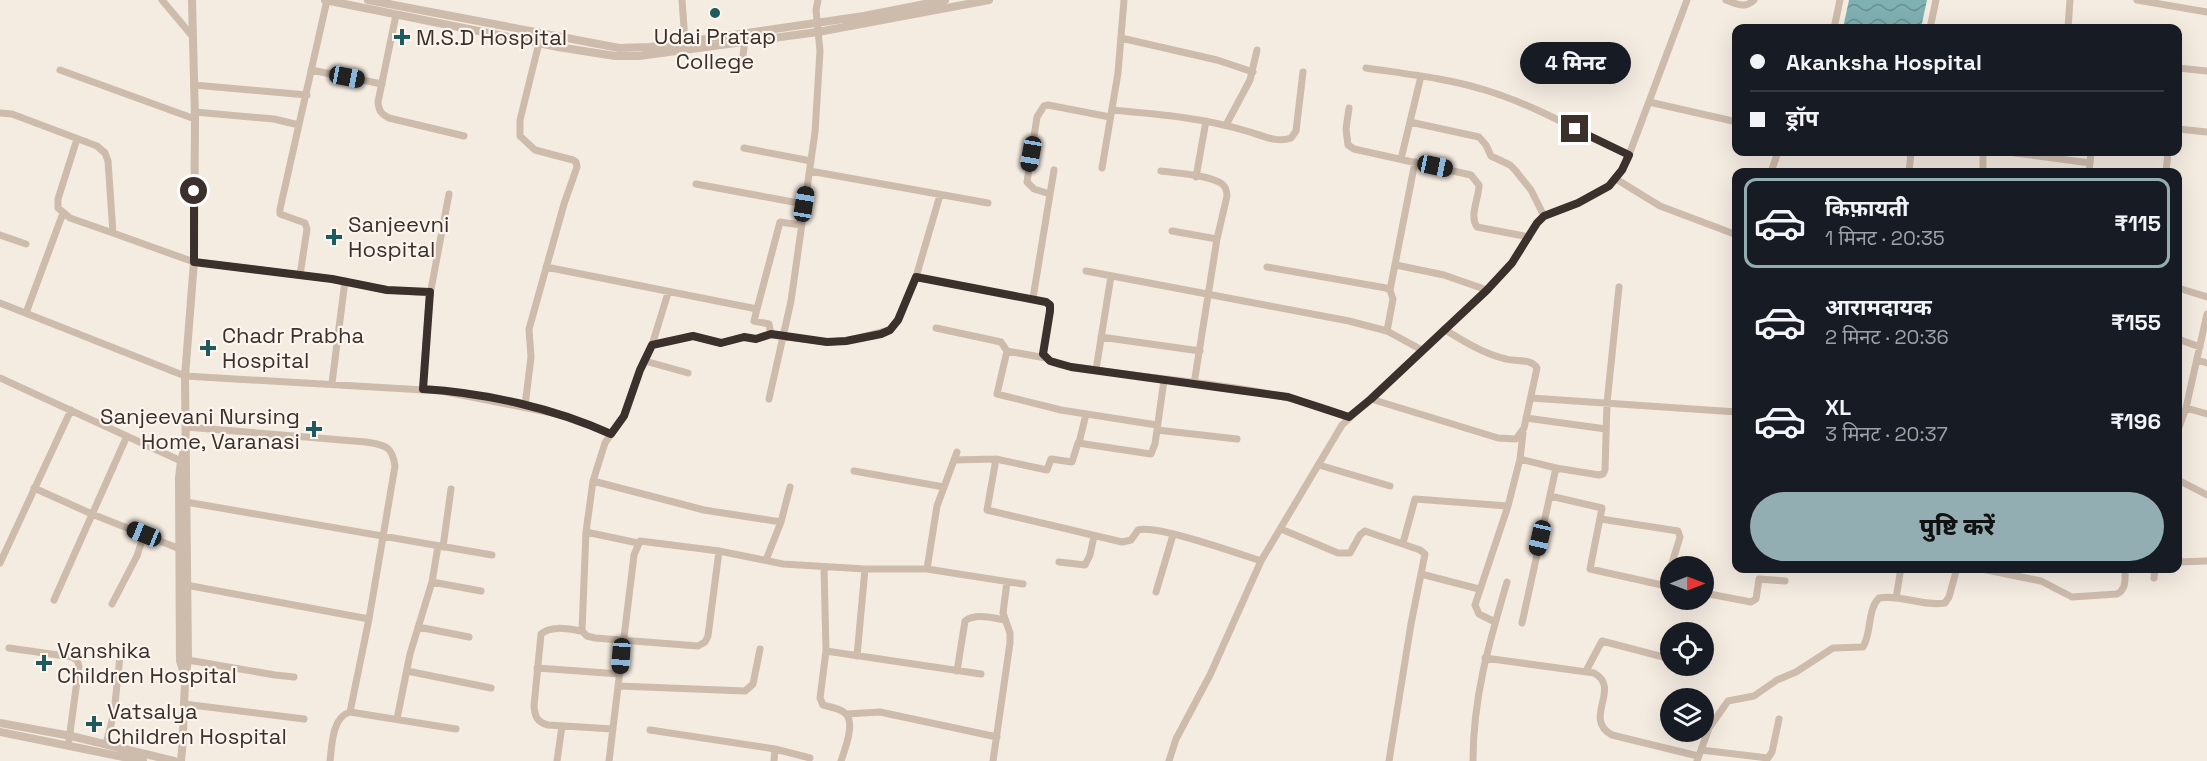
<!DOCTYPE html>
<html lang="hi">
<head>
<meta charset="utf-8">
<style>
	body { margin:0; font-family:"Space Grotesk","Noto Sans Devanagari",sans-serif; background:#20242c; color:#f1f3f6; height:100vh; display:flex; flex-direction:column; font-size:22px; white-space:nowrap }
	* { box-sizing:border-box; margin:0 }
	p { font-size:20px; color:#9ea1a6 }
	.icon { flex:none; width:33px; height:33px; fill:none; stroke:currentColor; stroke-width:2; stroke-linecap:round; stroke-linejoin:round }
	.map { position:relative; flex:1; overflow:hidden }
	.drawer { position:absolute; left:1732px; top:168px; width:450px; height:405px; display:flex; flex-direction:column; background:#171b24; border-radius:12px; box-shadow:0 6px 24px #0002 }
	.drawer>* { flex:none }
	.top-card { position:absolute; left:1732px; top:24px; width:450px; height:132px; border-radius:12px; box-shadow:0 6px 24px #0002; display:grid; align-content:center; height:132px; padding:0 18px; background:#171b24 }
	.needle { width:39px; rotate:90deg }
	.tools { position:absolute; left:1660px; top:556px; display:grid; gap:12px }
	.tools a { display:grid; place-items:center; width:54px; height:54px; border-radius:50%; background:#171b24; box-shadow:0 6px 24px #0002; font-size:30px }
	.end { position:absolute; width:27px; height:27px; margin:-14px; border:8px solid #3b302b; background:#fff; box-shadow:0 0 0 3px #fff }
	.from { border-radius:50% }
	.bubble { position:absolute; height:42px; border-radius:21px; background:#171b24; box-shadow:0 6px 24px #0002; font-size:20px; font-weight:800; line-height:42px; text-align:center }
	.car { position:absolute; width:18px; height:36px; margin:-18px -9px; border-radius:8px; box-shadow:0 0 4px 2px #0007; background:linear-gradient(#222 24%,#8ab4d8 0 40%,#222 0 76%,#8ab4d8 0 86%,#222 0) }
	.top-card b { display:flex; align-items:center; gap:21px; height:57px; font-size:22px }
	.top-card b+b { border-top:2px solid #363941 }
	.top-card i { width:15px; height:15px; background:#f1f3f6 }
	ul { padding:10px 0 0; list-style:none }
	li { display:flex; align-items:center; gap:18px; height:90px; margin:0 12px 9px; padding:0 6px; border:3px solid transparent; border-radius:12px }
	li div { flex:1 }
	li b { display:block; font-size:22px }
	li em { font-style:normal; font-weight:800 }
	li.active { border-color:#92aeb2 }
	li>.icon { width:54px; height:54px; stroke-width:1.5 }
	.action { display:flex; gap:12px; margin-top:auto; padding:12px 18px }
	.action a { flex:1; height:69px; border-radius:36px; background:#92aeb2; color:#111; font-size:24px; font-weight:800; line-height:69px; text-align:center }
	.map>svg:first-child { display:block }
</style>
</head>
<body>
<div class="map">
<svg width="2207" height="761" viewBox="0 0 2207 761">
	<defs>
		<pattern id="water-waves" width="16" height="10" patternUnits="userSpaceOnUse" patternTransform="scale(1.5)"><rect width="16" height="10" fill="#7fb0b2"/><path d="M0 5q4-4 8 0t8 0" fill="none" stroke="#699091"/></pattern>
	</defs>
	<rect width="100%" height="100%" fill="#f4ebe1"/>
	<path fill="url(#water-waves)" d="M1849,0H1927L1921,28H1843Z"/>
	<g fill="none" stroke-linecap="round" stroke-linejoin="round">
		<path stroke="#cdbbac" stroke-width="7" d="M162,0L193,37
			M682,0L685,41
			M1726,0C1736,4 1745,9 1754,0
			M2137,0L2207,12
			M396,15L378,102C379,111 381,114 389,118L464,136
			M1834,28L1840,0
			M1930,28L1936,0
			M2068,28L2070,0
			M1121,38L1217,60L1253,72
			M742,63L745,40
			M1366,68C1406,74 1446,78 1485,90C1535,105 1582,133 1629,155
			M2178,68L2207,71
			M60,70L195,119
			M311,70L382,84
			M194,85L307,95
			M1649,102L1737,122
			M1349,108L1346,129L1348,145L1354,149L1471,175L1479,185C1479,198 1469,216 1477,227L1529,237
			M1112,110C1158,114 1206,118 1250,132C1263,136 1277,143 1291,138L1296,131L1303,72
			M195,112L274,119L299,125
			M0,113L12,114L97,146L105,153L108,161L113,233L194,262L332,279L387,290L430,293
			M1410,122L1479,137L1486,145L1491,156L1510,165L1515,170L1531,190L1544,216
			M1226,125L1250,80L1257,50
			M2178,129L2207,132
			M77,139L58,199V208L70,218L113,233
			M744,148L811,161
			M2008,152L2090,163
			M1401,159L1421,76
			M1102,168L1118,73L1124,0
			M810,171L988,203
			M1161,171C1176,173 1210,175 1222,184C1226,187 1227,191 1227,196L1217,239L1194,384
			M1771,172L1778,152
			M1909,172L1911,152
			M1983,172V152
			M2089,172L2091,152
			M2166,172L2168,152
			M1196,177L1206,121
			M1616,179L1660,206L1737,235
			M696,184L804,204
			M1050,194L1034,189L1027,182L1037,117L1044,106L1048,105L1110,117
			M1172,231L1217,239
			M0,235L26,244
			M1396,265L1444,275L1487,290
			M546,267L757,309L780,222L801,225
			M1267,267L1386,288L1390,290L1393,299L1387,331
			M1086,271L1349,321L1387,331L1422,350
			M300,275L307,229L305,223L280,214V209L327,0
			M916,277L1046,302L1050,305V311L1043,354C1050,367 1076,367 1089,369C1175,383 1268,384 1349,417
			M2178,288L2207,297
			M1390,290L1415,162
			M668,293L652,345L640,370L624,415L605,443L593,481L586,532L582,631L587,636L595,638L698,646L705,642L708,636L719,551
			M1033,298L1054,170
			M0,303L185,376L441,391L567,416L611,434
			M757,309L754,321L769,324L771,335
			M26,313L63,213
			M936,328L1001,342L1007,351L1046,358
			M1101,337L1200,351
			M2178,339L2200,347
			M652,345L693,336L721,343L744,337L756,339L771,335L827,342L846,341L890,330L899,320L916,277L940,195
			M1007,351L997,394L1061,410L1157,425
			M2197,360L2207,363
			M645,361L688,373
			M1096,370L1111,276
			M0,378L181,461
			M1164,380L1155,444L1151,454L1078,443L1072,462L1051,459L1047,470L996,459L987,510L1122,542L1131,540L1138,530C1155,524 1240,554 1261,561
			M332,383L345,281
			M423,389L429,300L449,194
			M1531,398L1737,412
			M769,399L791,301L815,132L820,51L816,10L818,0
			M1371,399L1498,438L1516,439L1524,428L1537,368C1531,358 1516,362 1506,359C1484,354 1463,341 1444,329
			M525,406L531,357L529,329L564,204L577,167L576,162L573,160L535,150L520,136V120L539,43
			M2186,408L2207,414
			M1526,418L1606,429
			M186,427L366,442C384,445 392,445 395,466L369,619L350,712
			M1157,430L1237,439
			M2178,430L2186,408L2207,314
			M1079,443L1086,414
			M1520,459L1556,468
			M954,460L996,459
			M1319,465L1390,486
			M854,471L944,487
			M2178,480L2207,495
			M593,481L704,510L781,522
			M34,488L92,514L180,549
			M1550,496L1602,508L1590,569L1671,587
			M186,502L492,555
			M1601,519L1678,531L1680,537L1665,586
			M1281,529L1338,553H1350L1360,535L1365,531L1420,550L1425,554L1411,624L1389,761
			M586,532L638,543
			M1403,543L1415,499L1508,506
			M443,547L451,489
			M766,560L781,522L790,487
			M1059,562L1085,565L1090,555L1094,536
			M2178,562L2207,561
			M0,563L71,410
			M824,567L826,651L820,698L823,705C829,707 841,708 846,714C855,724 845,749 841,761
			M1977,568L2041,581L2072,597L2117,594C2127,589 2125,578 2125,568
			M927,569L937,506L957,452
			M1421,574L1479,589
			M2154,578L2155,568
			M432,582L481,591
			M186,585L369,619
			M1156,592L1173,535
			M1704,593L1751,602L1756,599L1759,579L1785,581
			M1896,598L1901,568
			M54,600L127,436
			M112,604L137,556L144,534
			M1495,622L1479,614L1475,605L1508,506L1520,459L1523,433
			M1522,623L1556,468L1599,475L1603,474L1605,470L1607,403L1619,287
			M418,627L469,637
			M582,631C568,629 552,625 541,634L534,706C535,717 537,722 548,725L613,729
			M9,648L72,657L77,660L79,666L69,740
			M826,651L981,674
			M857,656L865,569
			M1485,658L1594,673C1622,688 1582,719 1612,735L1698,756
			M188,660L275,675L294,677
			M537,668L620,674
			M407,671L491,688
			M957,671L965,621C976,613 992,618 1005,620
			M1586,671L1602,641L1671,659
			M619,686L745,691L753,684L760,649
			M184,704L304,719
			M846,714L880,712L997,737
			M397,719L410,654L432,582L438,546
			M650,730L775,749L810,758
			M106,744L114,713L120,656
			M1701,750L1768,758L1772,752L1779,719
			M330,761C332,745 332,717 350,712L456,729
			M557,761L562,726
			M609,761L634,555L640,541L719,551L783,564L865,569H927L1023,584
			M774,761L775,749
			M993,761L1010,643V633L1003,613L1007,582
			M1169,761L1176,739L1210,675L1261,561L1342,425L1487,290L1512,263L1537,223L1544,216L1578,203L1609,186L1622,170L1629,155L1687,0
			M1473,761C1473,697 1489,643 1507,582
			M1697,761L1709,728L1728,701L1754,696L1777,680L1796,672L1833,648L1863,647C1872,632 1867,610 1879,598C1901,594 1923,607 1945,603L1949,597L1957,568"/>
		<path stroke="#cdbbac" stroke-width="8" d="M325,0L558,47L615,56H639L818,32L989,0
			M368,0L619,48L650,47L864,16L945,0
			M184,673L180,661L179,478L181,461L184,450
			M0,723L71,736L174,761
			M0,732L143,761
			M181,761C185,727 182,693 188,660L185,376L194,262L195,119L192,0"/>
	</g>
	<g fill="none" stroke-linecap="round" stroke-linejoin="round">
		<path stroke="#3b302b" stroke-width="8" d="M194,191V262L332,279L387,290L430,292L423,389C486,393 553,408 611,434L624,416L640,370L652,345L693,336L721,343L744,337L756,339L771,334L827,342L846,341L881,334L890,330L898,320L916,277L1046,302L1050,305V311L1043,354L1050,361L1071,367L1288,397L1349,417L1371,399L1487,290L1512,263L1537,223L1544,216L1578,203L1609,186L1622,170L1629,155L1575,129"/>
	</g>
	<g fill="#1f5a5e" stroke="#fbf5ee" stroke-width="2">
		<circle cx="715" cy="13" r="6"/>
		<path d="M399 28h6v6h6v6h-6v6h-6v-6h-6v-6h6z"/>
		<path d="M331 228h6v6h6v6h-6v6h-6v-6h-6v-6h6z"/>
		<path d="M205 339h6v6h6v6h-6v6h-6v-6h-6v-6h6z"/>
		<path d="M311 420h6v6h6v6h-6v6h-6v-6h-6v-6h6z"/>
		<path d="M41 654h6v6h6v6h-6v6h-6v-6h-6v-6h6z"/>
		<path d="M91 715h6v6h6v6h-6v6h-6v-6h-6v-6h6z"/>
	</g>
	<g text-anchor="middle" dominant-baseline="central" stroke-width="4.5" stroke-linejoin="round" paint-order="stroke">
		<g font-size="22" fill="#3b302b" stroke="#fbf5ee" text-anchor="start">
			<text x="715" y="36" text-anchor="middle">Udai Pratap<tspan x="715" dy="25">College</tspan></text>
			<text x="416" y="37">M.S.D Hospital</text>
			<text x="348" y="224">Sanjeevni<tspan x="348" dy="25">Hospital</tspan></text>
			<text x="222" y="335">Chadr Prabha<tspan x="222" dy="25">Hospital</tspan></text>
			<text x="300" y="416" text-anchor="end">Sanjeevani Nursing<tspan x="300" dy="25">Home, Varanasi</tspan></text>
			<text x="57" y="650">Vanshika<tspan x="57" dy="25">Children Hospital</tspan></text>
			<text x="107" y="711">Vatsalya<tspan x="107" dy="25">Children Hospital</tspan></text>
		</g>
	</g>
</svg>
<div class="tools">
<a><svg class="needle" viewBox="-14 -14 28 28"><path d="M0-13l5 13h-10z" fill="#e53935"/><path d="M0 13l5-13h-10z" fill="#9ea1a6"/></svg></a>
<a><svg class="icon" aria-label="locate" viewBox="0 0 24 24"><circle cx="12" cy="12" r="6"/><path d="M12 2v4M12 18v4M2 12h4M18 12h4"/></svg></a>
<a><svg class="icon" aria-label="layers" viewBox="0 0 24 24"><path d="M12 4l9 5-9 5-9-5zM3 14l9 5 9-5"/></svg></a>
</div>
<i class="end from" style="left:194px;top:191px"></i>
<i class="end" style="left:1575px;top:129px"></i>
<div class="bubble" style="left:1520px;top:42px;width:111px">4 मिनट</div>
<i class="car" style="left:347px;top:77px;rotate:101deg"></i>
<i class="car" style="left:1031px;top:154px;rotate:190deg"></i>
<i class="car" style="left:1435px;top:166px;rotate:102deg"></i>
<i class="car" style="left:804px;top:204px;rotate:9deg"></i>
<i class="car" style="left:144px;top:534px;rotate:292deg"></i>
<i class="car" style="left:1540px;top:538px;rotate:193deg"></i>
<i class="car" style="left:621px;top:656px;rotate:184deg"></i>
<div class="top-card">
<b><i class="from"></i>Akanksha Hospital</b>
<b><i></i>ड्रॉप</b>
</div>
<section class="drawer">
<ul>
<li class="active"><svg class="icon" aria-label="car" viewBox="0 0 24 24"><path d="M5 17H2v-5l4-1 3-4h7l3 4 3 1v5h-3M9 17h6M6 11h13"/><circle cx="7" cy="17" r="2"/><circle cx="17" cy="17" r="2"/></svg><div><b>किफ़ायती</b><p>1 मिनट · 20:35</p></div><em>₹115</em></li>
<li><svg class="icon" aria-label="car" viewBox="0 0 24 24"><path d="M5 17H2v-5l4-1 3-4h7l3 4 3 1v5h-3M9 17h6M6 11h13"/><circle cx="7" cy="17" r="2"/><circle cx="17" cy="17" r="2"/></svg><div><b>आरामदायक</b><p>2 मिनट · 20:36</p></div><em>₹155</em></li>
<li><svg class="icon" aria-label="car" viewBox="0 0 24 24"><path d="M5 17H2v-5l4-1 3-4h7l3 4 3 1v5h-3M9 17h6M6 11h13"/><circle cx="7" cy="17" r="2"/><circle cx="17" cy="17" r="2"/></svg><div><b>XL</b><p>3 मिनट · 20:37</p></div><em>₹196</em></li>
</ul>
<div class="action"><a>पुष्टि करें</a></div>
</section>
</div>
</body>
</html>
